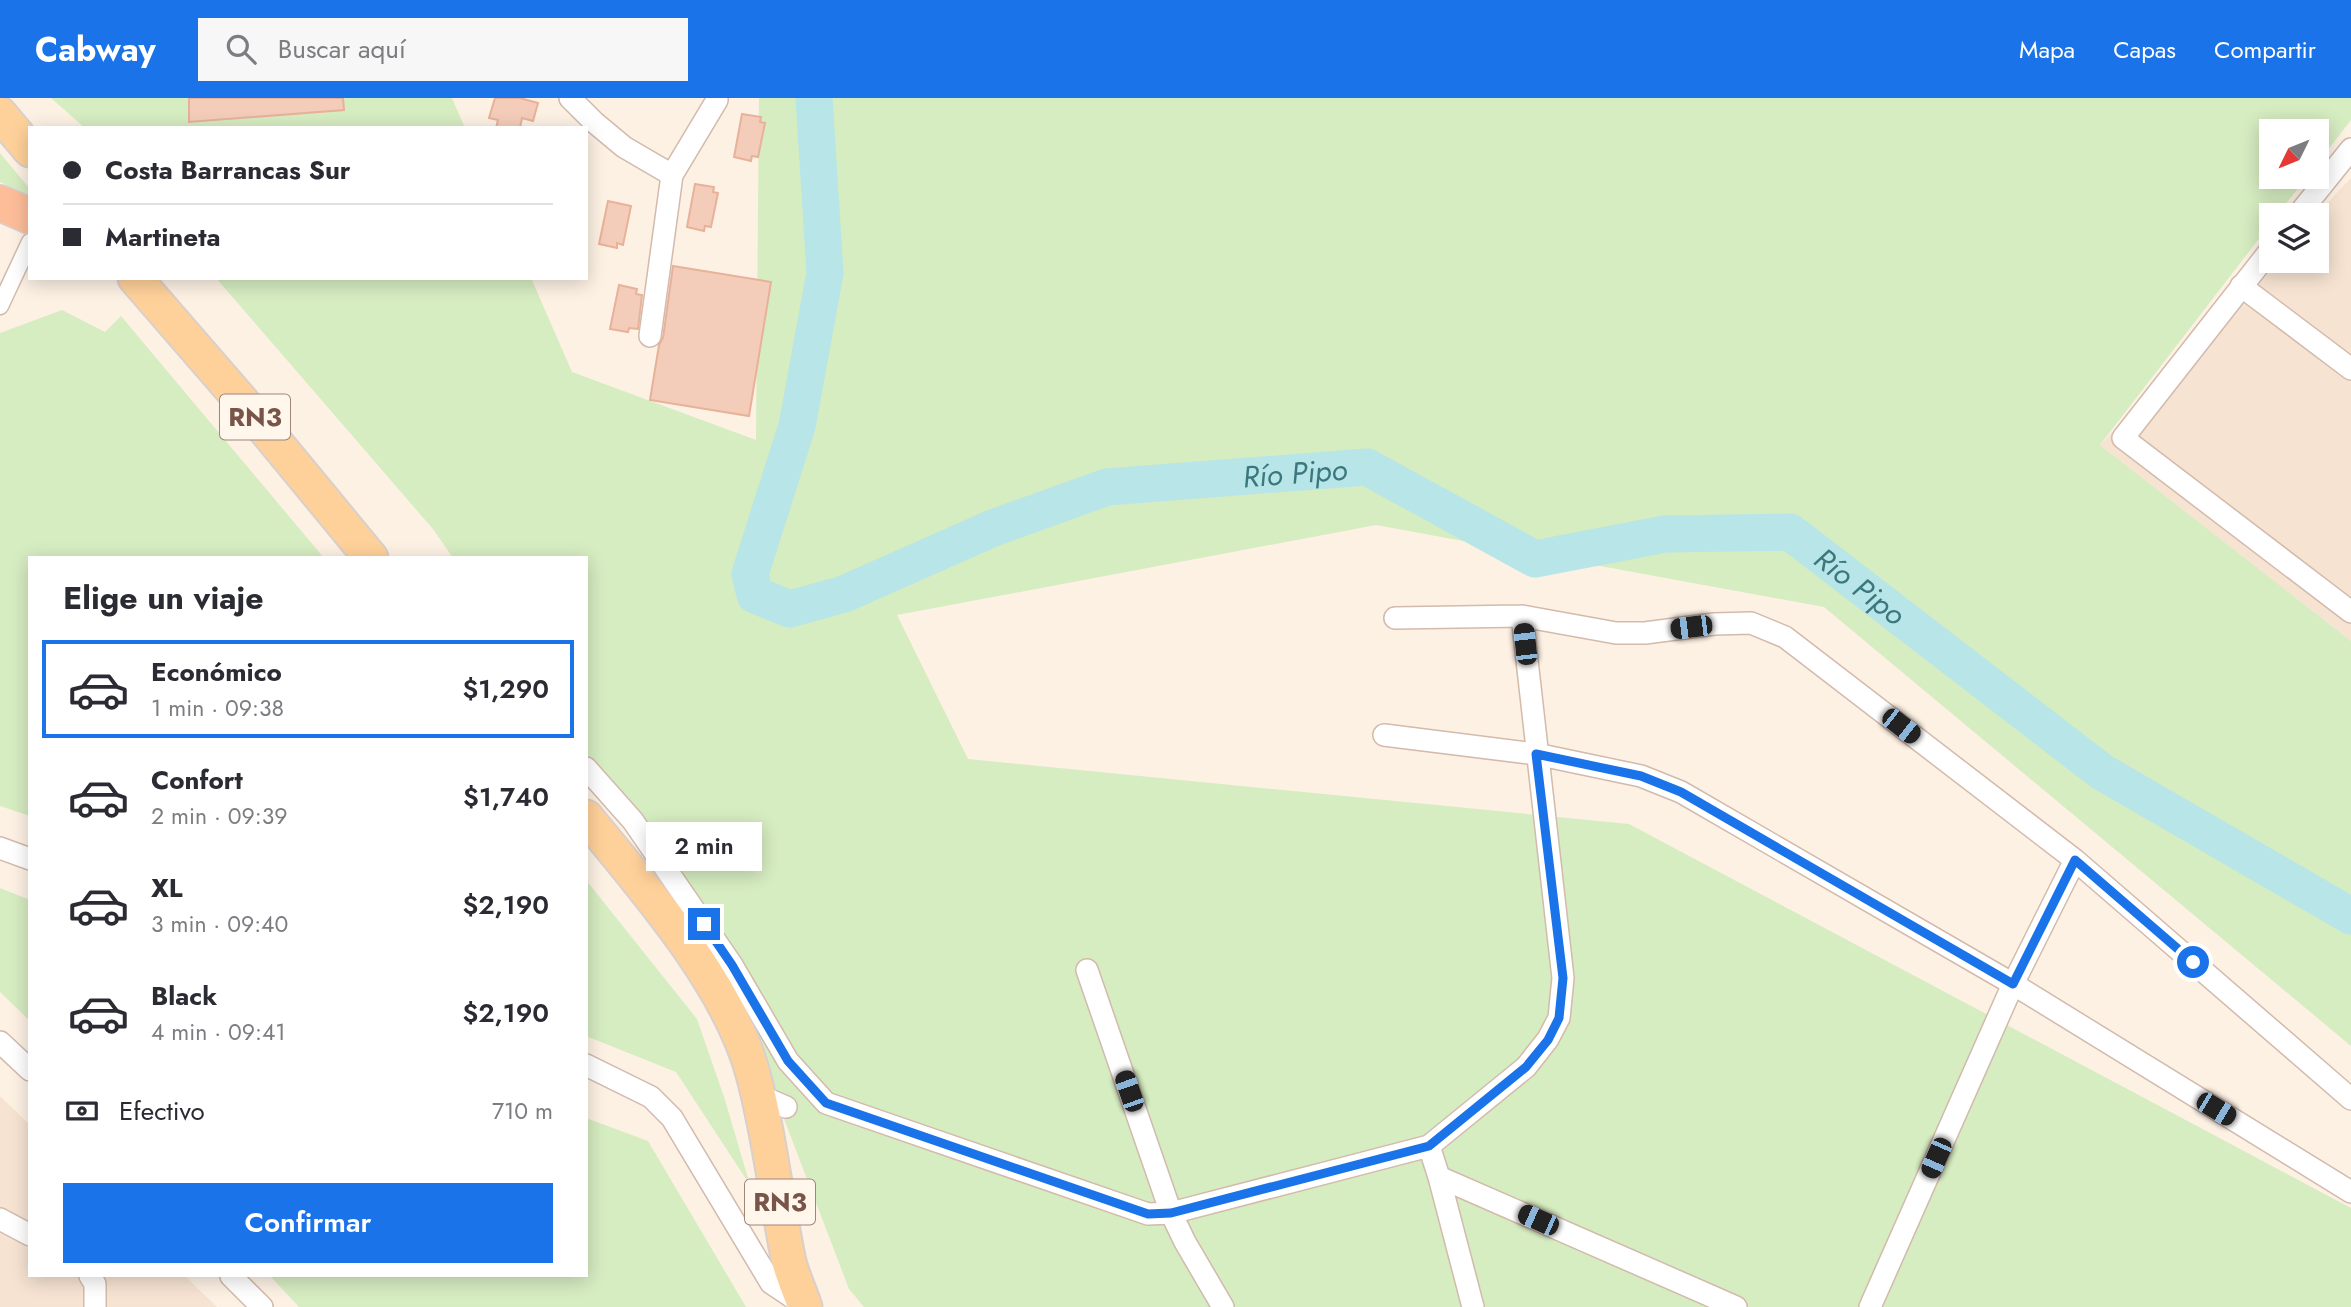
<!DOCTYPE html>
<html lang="es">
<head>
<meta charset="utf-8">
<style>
	body { margin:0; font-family:Jost,sans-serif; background:#f7f7f7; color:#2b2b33; height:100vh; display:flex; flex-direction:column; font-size:26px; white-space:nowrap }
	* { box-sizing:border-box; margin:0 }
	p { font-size:23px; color:#7c7c81 }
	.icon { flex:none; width:38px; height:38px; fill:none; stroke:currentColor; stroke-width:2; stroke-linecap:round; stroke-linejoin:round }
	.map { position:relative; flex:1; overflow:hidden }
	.panel { position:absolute; left:28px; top:458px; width:560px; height:721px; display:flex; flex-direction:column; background:#fff; border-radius:0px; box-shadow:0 4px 18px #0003 }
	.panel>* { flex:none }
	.hud { position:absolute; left:28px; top:28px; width:560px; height:154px; border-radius:0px; box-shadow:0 4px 18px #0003; display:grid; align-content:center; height:154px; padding:0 35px; background:#fff }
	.needle { width:46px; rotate:227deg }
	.controls { position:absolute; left:2259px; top:21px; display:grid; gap:14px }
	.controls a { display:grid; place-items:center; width:70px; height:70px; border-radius:0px; background:#fff; box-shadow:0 4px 18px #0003; font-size:35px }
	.end { position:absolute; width:32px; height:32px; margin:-16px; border:9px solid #1a73e8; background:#fff; box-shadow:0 0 0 4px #fff }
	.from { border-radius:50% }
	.bubble { position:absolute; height:49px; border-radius:0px; background:#fff; box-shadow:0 4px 18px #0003; font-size:23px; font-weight:600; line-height:49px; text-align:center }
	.car { position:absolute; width:21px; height:42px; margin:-21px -10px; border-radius:9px; box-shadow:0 0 5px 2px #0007; background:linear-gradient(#222 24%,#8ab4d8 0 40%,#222 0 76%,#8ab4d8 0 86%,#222 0) }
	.hud b { display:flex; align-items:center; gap:24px; height:66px; font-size:26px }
	.hud b+b { border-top:2px solid #e1e1e2 }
	.hud i { width:18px; height:18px; background:#2b2b33 }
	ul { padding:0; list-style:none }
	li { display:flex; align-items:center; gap:21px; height:98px; margin:0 14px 10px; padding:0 21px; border:4px solid transparent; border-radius:0px }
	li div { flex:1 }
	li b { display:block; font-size:26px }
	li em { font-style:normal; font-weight:600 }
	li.selected { border-color:#1a73e8 }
	li>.icon { width:63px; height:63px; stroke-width:1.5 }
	h2 { padding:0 35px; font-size:32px; line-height:84px }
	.pay { display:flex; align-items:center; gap:18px; height:77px; padding:0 35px; font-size:26px }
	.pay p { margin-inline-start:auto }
	.button { display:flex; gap:14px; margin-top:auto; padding:14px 35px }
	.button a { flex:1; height:80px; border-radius:0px; background:#1a73e8; color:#fff; font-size:28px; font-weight:600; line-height:80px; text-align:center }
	header { display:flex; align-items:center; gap:42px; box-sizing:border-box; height:98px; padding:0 35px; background:#1a73e8; color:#fff }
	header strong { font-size:33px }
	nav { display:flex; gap:38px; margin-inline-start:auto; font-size:24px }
	.search { width:490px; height:63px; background:#f7f7f7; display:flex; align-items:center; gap:18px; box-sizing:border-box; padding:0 24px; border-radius:0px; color:#7c7c81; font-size:26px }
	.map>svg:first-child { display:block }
</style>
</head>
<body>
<header>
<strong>Cabway</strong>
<div class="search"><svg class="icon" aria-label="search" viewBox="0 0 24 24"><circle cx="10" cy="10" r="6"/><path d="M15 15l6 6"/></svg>Buscar aquí</div>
<nav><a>Mapa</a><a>Capas</a><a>Compartir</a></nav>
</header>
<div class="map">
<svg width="2351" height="1209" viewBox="0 0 2351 1209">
	<rect width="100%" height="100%" fill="#fdf1e4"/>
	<path fill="#f6e3d2" d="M2351,80V543L2100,347L2273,163H2317L2316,117Z
		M0,998L30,1027V1178H185L217,1209H0Z"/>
	<path fill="#d6ecc1" d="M51,0H452L465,30H85Z
		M759,0H2351V22L2317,66V33H2272V79H2307L2277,117H2272L2271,125L2100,347L2351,543V948L1824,509L1376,427L897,517L968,661L1629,726L2351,1110V1209H864L849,1191L716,843L586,654V460H453L433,431L216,180H531L572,274L756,342Z
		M0,55L30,91V98L0,84Z
		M62,212L105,234L121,218L324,460H30V718L0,708V235Z
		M586,782L697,921L725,1002L750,1087L676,974L586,938Z
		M0,790L30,802V923L0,894Z
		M586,1020L648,1043L746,1209H299L270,1178H586Z"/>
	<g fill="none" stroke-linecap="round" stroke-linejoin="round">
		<path stroke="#b7e5e8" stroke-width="37" id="s1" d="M814,0L825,175L797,328L750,476L755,497L790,511L844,496L993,430L1107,389L1367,369L1535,461L1665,436L1790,434L2102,674L2351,818"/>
	</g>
	<path fill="#f4ccba" stroke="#e8b199" stroke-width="2" d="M189,0H343L344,12L189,24Z
		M495,0H520L538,5L533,23L522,20L520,30H496L498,22L489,20Z
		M742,16L761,19L760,24L765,25L758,59L752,58L751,63L734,59Z
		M695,86L714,89L713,94L718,95L711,129L705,128L704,133L687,129Z
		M608,103L631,108L623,147L617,145V150L599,146Z
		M673,168L771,184L749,318L650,302L659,247L663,240Z
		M619,187L637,191L636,196L642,197L638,231L629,230L628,234L610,231Z"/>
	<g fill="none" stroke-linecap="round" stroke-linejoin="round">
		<defs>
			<path id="pedestrian" d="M0,208L30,144"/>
			<path id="minor" d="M570,0L594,24L624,49L672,77L650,238
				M672,77L717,2
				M2298,117L2351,51
				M2272,150L2123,340L2351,514
				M2241,188L2351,271
				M1395,520L1522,518L1616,535H1645L1714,526L1751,525L1785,539L2075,762L2351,1001
				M1384,637L1536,656L1641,678L1681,694L2013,886L2351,1094
				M586,670L633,723L732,867L788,963L826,1005L1148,1116L1171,1115L1429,1048L1526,969L1548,941L1559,920L1563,880L1522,518
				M0,750L30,761
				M1087,872L1171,1115L1185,1144L1223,1209
				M0,944L30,972
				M586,967L651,999L672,1020L771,1185L804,1207
				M758,997L786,1009
				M1429,1048L1439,1079L1736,1209
				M1439,1079L1473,1209
				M0,1121L30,1137
				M90,1178L95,1186V1209
				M231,1178L262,1209
				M1870,1209L2013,886L2075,762"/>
			<path id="primary" d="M0,16L30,52
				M135,180L245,307L371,460
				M586,719C645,791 729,886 753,976C770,1038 776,1101 789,1164C793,1179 800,1194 805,1209"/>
			<path id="trunk" d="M0,105L30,118"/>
		</defs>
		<use href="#pedestrian" stroke="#d2baac" stroke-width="19"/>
		<use href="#minor" stroke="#d2baac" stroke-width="24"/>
		<use href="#primary" stroke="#d9cfcc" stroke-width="37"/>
		<use href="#trunk" stroke="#d9cfcc" stroke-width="38"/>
		<use href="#pedestrian" stroke="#fff" stroke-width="16"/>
		<use href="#minor" stroke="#fff" stroke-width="21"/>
		<use href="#primary" stroke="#ffd19a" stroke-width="33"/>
		<use href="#trunk" stroke="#fdbd99" stroke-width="35"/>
	</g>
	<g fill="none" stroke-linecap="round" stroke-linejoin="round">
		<path stroke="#1a73e8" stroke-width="9" d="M704,826L732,867L788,963L826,1005L1148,1116L1171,1115L1429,1048L1526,969L1548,942L1559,920L1563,880L1536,656L1641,678L1681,694L2013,886L2075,762L2193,864"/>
	</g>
	<g text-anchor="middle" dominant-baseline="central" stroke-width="5" stroke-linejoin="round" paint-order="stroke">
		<g fill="#fff6ec" stroke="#a08579" stroke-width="2">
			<rect x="220" y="296.5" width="70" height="45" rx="5"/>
			<rect x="745" y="1081.5" width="70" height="45" rx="5"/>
		</g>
		<g font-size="26" font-weight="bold" fill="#785548">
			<text x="255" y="319">RN3</text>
			<text x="780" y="1104">RN3</text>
		</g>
		<g font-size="30" font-style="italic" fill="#3a787e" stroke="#fff6ec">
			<text stroke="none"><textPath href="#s1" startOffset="1074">Río Pipo</textPath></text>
			<text stroke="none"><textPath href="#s1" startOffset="1684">Río Pipo</textPath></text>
		</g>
	</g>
</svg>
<div class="controls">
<a><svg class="needle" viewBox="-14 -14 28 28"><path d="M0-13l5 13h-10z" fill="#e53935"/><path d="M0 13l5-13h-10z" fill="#7c7c81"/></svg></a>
<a><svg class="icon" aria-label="layers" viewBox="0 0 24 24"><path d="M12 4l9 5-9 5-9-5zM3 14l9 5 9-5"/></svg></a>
</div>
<i class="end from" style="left:2193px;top:864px"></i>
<i class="end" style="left:704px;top:826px"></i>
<div class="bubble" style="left:646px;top:724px;width:116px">2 min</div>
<i class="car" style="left:1691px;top:529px;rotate:263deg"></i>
<i class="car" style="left:1525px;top:546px;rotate:354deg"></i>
<i class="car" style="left:1901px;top:628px;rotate:128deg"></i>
<i class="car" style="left:1129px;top:993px;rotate:341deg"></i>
<i class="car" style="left:2216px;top:1011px;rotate:121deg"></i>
<i class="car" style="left:1936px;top:1060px;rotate:204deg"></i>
<i class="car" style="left:1538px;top:1122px;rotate:294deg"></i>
<div class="hud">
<b><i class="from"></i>Costa Barrancas Sur</b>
<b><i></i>Martineta</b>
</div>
<section class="panel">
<h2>Elige un viaje</h2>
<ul>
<li class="selected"><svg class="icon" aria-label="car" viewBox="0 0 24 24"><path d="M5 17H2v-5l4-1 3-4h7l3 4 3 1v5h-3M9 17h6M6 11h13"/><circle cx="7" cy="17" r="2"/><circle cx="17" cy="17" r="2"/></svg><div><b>Económico</b><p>1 min · 09:38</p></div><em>$1,290</em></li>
<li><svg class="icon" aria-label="car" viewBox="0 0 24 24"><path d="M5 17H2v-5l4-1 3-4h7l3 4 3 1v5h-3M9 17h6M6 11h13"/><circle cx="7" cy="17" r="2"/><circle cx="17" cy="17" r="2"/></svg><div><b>Confort</b><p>2 min · 09:39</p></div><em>$1,740</em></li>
<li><svg class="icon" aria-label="car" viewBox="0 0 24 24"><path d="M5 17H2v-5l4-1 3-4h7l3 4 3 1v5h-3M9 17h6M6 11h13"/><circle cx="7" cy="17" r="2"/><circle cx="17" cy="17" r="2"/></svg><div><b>XL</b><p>3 min · 09:40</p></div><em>$2,190</em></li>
<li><svg class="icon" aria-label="car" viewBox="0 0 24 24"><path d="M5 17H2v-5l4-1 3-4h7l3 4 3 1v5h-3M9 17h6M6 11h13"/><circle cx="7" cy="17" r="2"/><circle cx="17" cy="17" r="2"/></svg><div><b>Black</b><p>4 min · 09:41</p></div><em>$2,190</em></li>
</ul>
<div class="pay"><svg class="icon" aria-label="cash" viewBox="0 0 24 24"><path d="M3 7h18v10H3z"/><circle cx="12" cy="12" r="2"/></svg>Efectivo<p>710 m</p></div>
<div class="button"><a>Confirmar</a></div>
</section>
</div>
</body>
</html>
